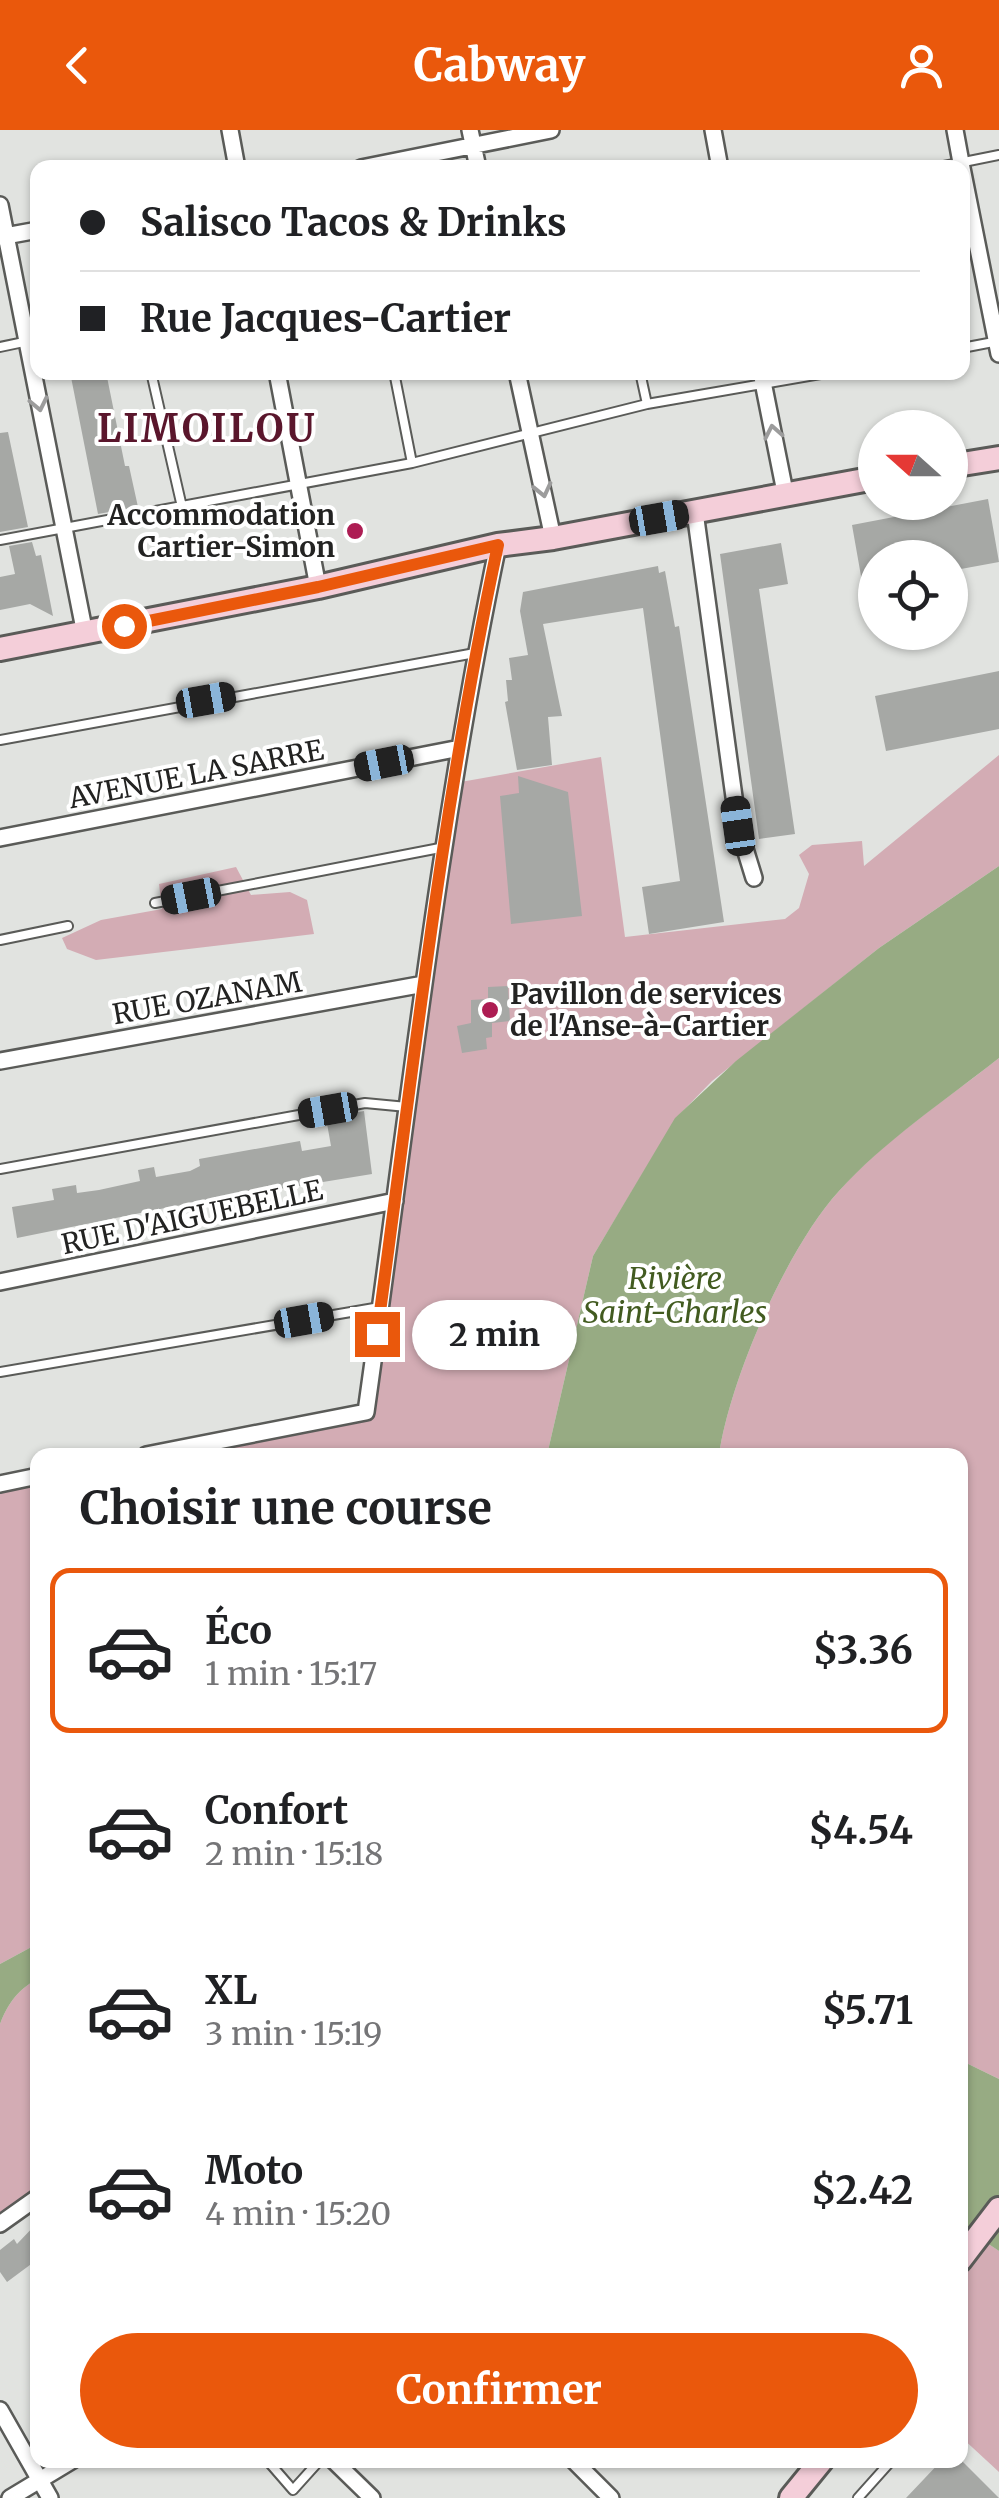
<!DOCTYPE html>
<html lang="fr">
<head>
<meta charset="utf-8">
<style>
	body { margin:0; font-family:Merriweather,serif; background:#f6f6f6; color:#202124; height:100vh; display:flex; flex-direction:column; font-size:38px; white-space:nowrap }
	* { box-sizing:border-box; margin:0 }
	p { font-size:32px; color:#757577 }
	.icon { flex:none; width:55px; height:55px; fill:none; stroke:currentColor; stroke-width:2; stroke-linecap:round; stroke-linejoin:round }
	.map { position:relative; flex:1; overflow:hidden }
	.sheet { position:absolute; left:30px; top:1318px; width:938px; height:1020px; display:flex; flex-direction:column; background:#fff; border-radius:20px; box-shadow:0 2px 8px #0004 }
	.sheet>* { flex:none }
	.hud { position:absolute; left:30px; top:30px; width:940px; height:220px; border-radius:20px; box-shadow:0 2px 8px #0004; display:grid; align-content:center; height:220px; padding:0 50px; background:#fff }
	.needle { width:65px; rotate:291deg }
	.tools { position:absolute; left:858px; top:280px; display:grid; gap:20px }
	.tools a { display:grid; place-items:center; width:110px; height:110px; border-radius:50%; background:#fff; box-shadow:0 2px 8px #0004; font-size:50px }
	.end { position:absolute; width:45px; height:45px; margin:-22px; border:12px solid #ea580c; background:#fff; box-shadow:0 0 0 5px #fff }
	.from { border-radius:50% }
	.bubble { position:absolute; height:70px; border-radius:35px; background:#fff; box-shadow:0 2px 8px #0004; font-size:32px; font-weight:700; line-height:70px; text-align:center }
	.car { position:absolute; width:30px; height:60px; margin:-30px -15px; border-radius:12px; box-shadow:0 0 8px 2px #0007; background:linear-gradient(#222 24%,#8ab4d8 0 40%,#222 0 76%,#8ab4d8 0 86%,#222 0) }
	.hud b { display:flex; align-items:center; gap:35px; height:95px; font-size:38px }
	.hud b+b { border-top:2px solid #e0e0e0 }
	.hud i { width:25px; height:25px; background:#202124 }
	ul { padding:0; list-style:none }
	li { display:flex; align-items:center; gap:30px; height:165px; margin:0 20px 15px; padding:0 30px; border:5px solid transparent; border-radius:20px }
	li div { flex:1 }
	li b { display:block; font-size:38px }
	li em { font-style:normal; font-weight:700 }
	li.active { border-color:#ea580c }
	li>.icon { width:90px; height:90px; stroke-width:1.5 }
	h2 { padding:0 50px; font-size:45px; line-height:120px }
	.action { display:flex; gap:20px; margin-top:auto; padding:20px 50px }
	.action a { flex:1; height:115px; border-radius:60px; background:#ea580c; color:#fff; font-size:40px; font-weight:700; line-height:115px; text-align:center }
	header { display:flex; justify-content:space-between; align-items:center; height:130px; padding:0 50px; background:#ea580c; color:#fff; font-size:45px; font-weight:700 }
	.map>svg:first-child { display:block }
</style>
</head>
<body>
<header><svg class="icon" aria-label="back" viewBox="0 0 24 24"><path d="M15 5l-7 7 7 7"/></svg>Cabway<svg class="icon" aria-label="person" viewBox="0 0 24 24"><circle cx="12" cy="8" r="4"/><path d="M4 21q1-7 8-7t8 7"/></svg></header>
<div class="map">
<svg width="999" height="2368" viewBox="0 0 999 2368">
	<rect width="100%" height="100%" fill="#e1e3e0"/>
	<path fill="#d3acb4" d="M999,625V736L879,818L712,951L676,988L593,1126L547,1325H146L366,1281L455,653L601,627L625,807L785,789L799,778L809,744L799,725L812,715L862,711L864,736Z
		M236,737L251,765L290,762L307,770L314,804L96,830L67,819L62,808L101,790L162,779L159,754Z
		M999,928V1949L960,1930V1325H719C730,1249 787,1118 839,1061C884,1010 946,970 999,928Z
		M37,1346V1814L0,1834V1354Z
		M37,1849V2067L0,2094V1894C8,1873 18,1860 37,1849Z
		M960,2095L999,2121V2342L960,2306Z"/>
	<path fill="#97ab83" d="M999,736V928C947,969 883,1012 839,1061C787,1118 730,1249 719,1325H547L593,1126L675,988L736,931L879,818Z
		M37,1814V1849C18,1860 8,1873 0,1894V1834Z
		M960,1930L999,1949V2121L960,2095Z"/>
	<path fill="#a6a8a5" d="M70,242H106L125,336H129L138,377L98,384Z
		M8,302L28,397L0,402V303Z
		M988,369L999,432L950,441V428H875V479L867,480L852,395Z
		M32,412L36,426L41,425L53,486L30,474L0,480V447L15,444L9,416Z
		M781,413L788,454L759,459L795,704L759,709L720,424Z
		M658,436L659,443L665,441L675,497L679,496L724,792L649,804L642,757L680,751L643,478L543,494L562,586L548,587L552,635L517,640L505,572L508,571L506,550H512L509,528L528,525L520,481L523,462Z
		M999,541V599L886,621L875,566Z
		M518,646L568,662L582,786L511,794L500,666L519,663Z
		M508,856L510,891L492,893V907L486,908L487,919L462,923L457,896L471,893V870L488,869V857Z
		M364,981L372,1044L170,1077L17,1108L12,1077L54,1070L52,1059L76,1055L77,1063L99,1060L140,1051L138,1040L154,1037L156,1047L190,1041L200,1036L199,1029L300,1011L302,1021L331,1016L326,988Z
		M38,2092V2129L7,2152L0,2142V2120L14,2109L17,2114Z
		M942,2330H961L999,2368H906Z"/>
	<g fill="none" stroke-linecap="round" stroke-linejoin="round">
		<defs>
			<path id="lane" d="M934,38L999,25
				M0,217L38,209
				M962,218L999,211
				M151,242L182,377
				M394,242L412,333
				M640,242L647,274
				M0,410L412,333L647,274L832,242
				M0,610L475,523
				M155,773L445,717
				M0,810L68,796
				M0,1039L365,973L407,977
				M0,1242L380,1177
				M267,2330L293,2360L320,2330
				M858,2368L892,2330"/>
			<path id="street" d="M230,0L237,38
				M470,0L478,38
				M713,0L720,38
				M955,0L962,38
				M361,38L551,0
				M962,38L999,224
				M0,75L85,504
				M0,107L38,100
				M277,242L318,457
				M517,242L553,408
				M761,242L785,362
				M695,382L738,696L754,748
				M0,708L460,618
				M0,931L424,854
				M0,1152L395,1071
				M146,1325L366,1282C407,992 438,701 498,415
				M0,1354L38,1346
				M0,2094L38,2067
				M0,2280L50,2368
				M333,2330L372,2368
				M573,2330L611,2368
				M10,2368L73,2330"/>
			<path id="secondary" d="M950,336L999,328
				M0,519L318,457L498,415L553,408L875,348
				M960,2130L999,2079
				M791,2368L822,2330"/>
		</defs>
		<use href="#lane" stroke="#5a5b58" stroke-width="12"/>
		<use href="#street" stroke="#5a5b58" stroke-width="20"/>
		<use href="#secondary" stroke="#5a5b58" stroke-width="28"/>
		<use href="#lane" stroke="#fff" stroke-width="8"/>
		<use href="#street" stroke="#fff" stroke-width="15"/>
		<use href="#secondary" stroke="#f4ced9" stroke-width="22"/>
	</g>
	<defs><path id="oneway-chevron" d="M-2-3.5L2.5 0L-2 3.5" fill="none" stroke-width="1.6" stroke-linecap="round" stroke-linejoin="round" transform="scale(2.5)"/></defs>
	<g stroke="#9c9c9c">
		<use href="#oneway-chevron" transform="translate(39 274) rotate(78)"/>
		<use href="#oneway-chevron" transform="translate(773 302) rotate(-101)"/>
		<use href="#oneway-chevron" transform="translate(543 360) rotate(77)"/>
	</g>
	<g fill="none" stroke-linecap="round" stroke-linejoin="round">
		<path stroke="#ea580c" stroke-width="12" d="M124,496L318,457L498,415C442,675 413,941 377,1204"/>
	</g>
	<g fill="#ad1d53" stroke="#fff" stroke-width="4">
		<circle cx="355" cy="401" r="10"/>
		<circle cx="490" cy="880" r="10"/>
	</g>
	<g text-anchor="middle" dominant-baseline="central" stroke-width="8" stroke-linejoin="round" paint-order="stroke">
		<g font-size="28" font-weight="bold" fill="#232322" stroke="#fff" text-anchor="end">
			<text x="335" y="385">Accommodation<tspan x="335" dy="32">Cartier-Simon</tspan></text>
			<text x="510" y="864" text-anchor="start">Pavillon de services<tspan x="510" dy="32">de l'Anse-à-Cartier</tspan></text>
		</g>
		<g font-size="28" fill="#232322" stroke="#fff">
			<text transform="translate(196 644) rotate(-11)">AVENUE LA SARRE</text>
			<text transform="translate(207 868) rotate(-10)">RUE OZANAM</text>
			<text transform="translate(192 1087) rotate(-12)">RUE D'AIGUEBELLE</text>
		</g>
		<g font-size="30" font-style="italic" fill="#425b20" stroke="#fff">
			<text x="675" y="1148">Rivière<tspan x="675" dy="34">Saint-Charles</tspan></text>
		</g>
		<g font-size="38" font-weight="bold" letter-spacing="2.5" fill="#5a162c" stroke="#fff">
			<text x="207" y="298">LIMOILOU</text>
		</g>
	</g>
</svg>
<div class="tools">
<a><svg class="needle" viewBox="-14 -14 28 28"><path d="M0-13l5 13h-10z" fill="#e53935"/><path d="M0 13l5-13h-10z" fill="#757577"/></svg></a>
<a><svg class="icon" aria-label="locate" viewBox="0 0 24 24"><circle cx="12" cy="12" r="6"/><path d="M12 2v4M12 18v4M2 12h4M18 12h4"/></svg></a>
</div>
<i class="end from" style="left:124px;top:496px"></i>
<i class="end" style="left:377px;top:1204px"></i>
<div class="bubble" style="left:412px;top:1170px;width:165px">2 min</div>
<i class="car" style="left:659px;top:388px;rotate:80deg"></i>
<i class="car" style="left:206px;top:570px;rotate:80deg"></i>
<i class="car" style="left:384px;top:633px;rotate:259deg"></i>
<i class="car" style="left:738px;top:696px;rotate:352deg"></i>
<i class="car" style="left:191px;top:766px;rotate:259deg"></i>
<i class="car" style="left:328px;top:980px;rotate:260deg"></i>
<i class="car" style="left:304px;top:1190px;rotate:80deg"></i>
<div class="hud">
<b><i class="from"></i>Salisco Tacos &amp; Drinks</b>
<b><i></i>Rue Jacques-Cartier</b>
</div>
<section class="sheet">
<h2>Choisir une course</h2>
<ul>
<li class="active"><svg class="icon" aria-label="car" viewBox="0 0 24 24"><path d="M5 17H2v-5l4-1 3-4h7l3 4 3 1v5h-3M9 17h6M6 11h13"/><circle cx="7" cy="17" r="2"/><circle cx="17" cy="17" r="2"/></svg><div><b>Éco</b><p>1 min · 15:17</p></div><em>$3.36</em></li>
<li><svg class="icon" aria-label="car" viewBox="0 0 24 24"><path d="M5 17H2v-5l4-1 3-4h7l3 4 3 1v5h-3M9 17h6M6 11h13"/><circle cx="7" cy="17" r="2"/><circle cx="17" cy="17" r="2"/></svg><div><b>Confort</b><p>2 min · 15:18</p></div><em>$4.54</em></li>
<li><svg class="icon" aria-label="car" viewBox="0 0 24 24"><path d="M5 17H2v-5l4-1 3-4h7l3 4 3 1v5h-3M9 17h6M6 11h13"/><circle cx="7" cy="17" r="2"/><circle cx="17" cy="17" r="2"/></svg><div><b>XL</b><p>3 min · 15:19</p></div><em>$5.71</em></li>
<li><svg class="icon" aria-label="car" viewBox="0 0 24 24"><path d="M5 17H2v-5l4-1 3-4h7l3 4 3 1v5h-3M9 17h6M6 11h13"/><circle cx="7" cy="17" r="2"/><circle cx="17" cy="17" r="2"/></svg><div><b>Moto</b><p>4 min · 15:20</p></div><em>$2.42</em></li>
</ul>
<div class="action"><a>Confirmer</a></div>
</section>
</div>
</body>
</html>
